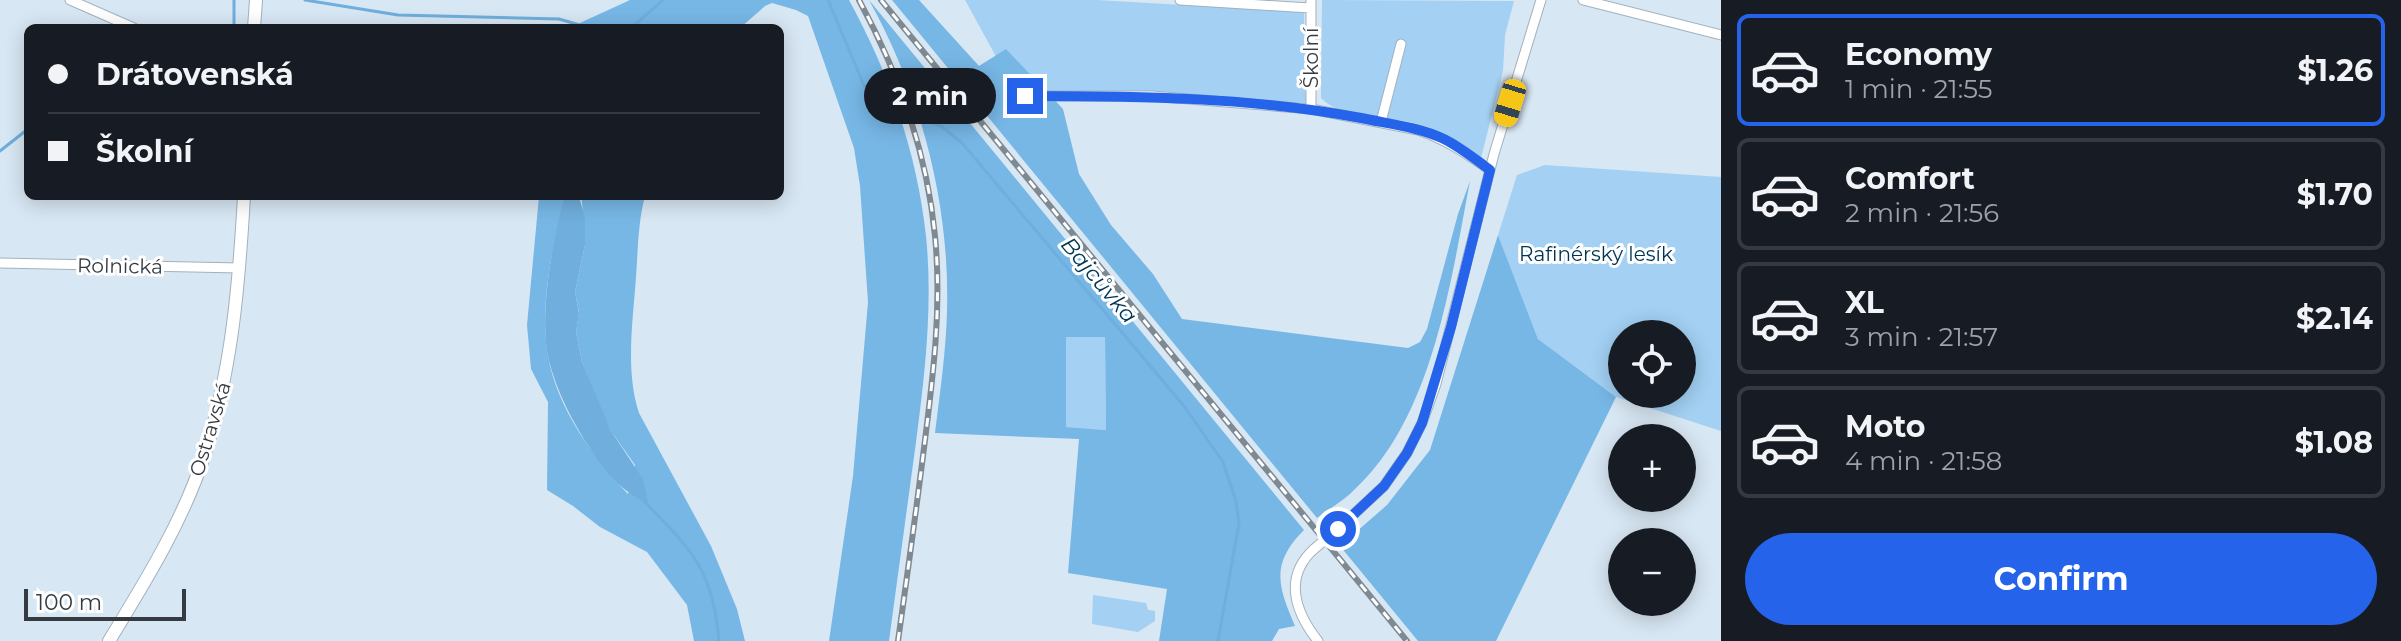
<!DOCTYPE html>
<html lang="en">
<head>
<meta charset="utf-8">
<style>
	body { margin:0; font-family:Montserrat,sans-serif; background:#242831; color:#f1f3f6; height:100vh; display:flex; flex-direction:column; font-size:30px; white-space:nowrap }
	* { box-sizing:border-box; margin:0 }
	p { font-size:26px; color:#9ea1a6 }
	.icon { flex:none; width:44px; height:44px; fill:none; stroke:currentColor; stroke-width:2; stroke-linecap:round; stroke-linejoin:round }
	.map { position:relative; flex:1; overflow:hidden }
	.sheet { display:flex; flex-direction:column; background:#171b24; width:680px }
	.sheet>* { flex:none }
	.top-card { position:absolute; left:24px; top:24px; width:760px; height:176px; border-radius:12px; box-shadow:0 4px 20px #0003; display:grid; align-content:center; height:176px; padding:0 24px; background:#171b24 }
	.controls { position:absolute; left:1608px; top:320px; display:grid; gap:16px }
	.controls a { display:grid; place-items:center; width:88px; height:88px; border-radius:50%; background:#171b24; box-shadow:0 4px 20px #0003; font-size:40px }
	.scale { position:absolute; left:24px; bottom:20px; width:162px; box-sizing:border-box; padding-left:8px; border:4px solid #353b40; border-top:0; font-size:22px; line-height:28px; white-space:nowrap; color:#353b40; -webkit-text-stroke:6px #fff; paint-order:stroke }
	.end { position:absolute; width:36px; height:36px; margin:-18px; border:10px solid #2563eb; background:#fff; box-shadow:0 0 0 4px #fff }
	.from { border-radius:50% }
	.bubble { position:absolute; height:56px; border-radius:28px; background:#171b24; box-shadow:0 4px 20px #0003; font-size:26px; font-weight:700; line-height:56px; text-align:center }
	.car { position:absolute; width:24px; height:48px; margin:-24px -12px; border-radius:10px; box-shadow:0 0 6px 2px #0007; background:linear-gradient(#f5c518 24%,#345 0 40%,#f5c518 0 76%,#345 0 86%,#f5c518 0) }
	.top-card b { display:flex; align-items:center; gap:28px; height:76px; font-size:30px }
	.top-card b+b { border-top:2px solid #363941 }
	.top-card i { width:20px; height:20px; background:#f1f3f6 }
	ul { padding:14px 0 0; list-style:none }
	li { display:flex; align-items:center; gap:24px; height:112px; margin:0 16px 12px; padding:0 8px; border:4px solid #363941; border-radius:12px }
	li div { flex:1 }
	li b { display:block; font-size:30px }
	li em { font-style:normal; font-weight:700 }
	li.current { border-color:#2563eb }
	li>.icon { width:72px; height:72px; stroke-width:1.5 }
	.action { display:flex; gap:16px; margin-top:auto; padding:16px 24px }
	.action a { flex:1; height:92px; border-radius:48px; background:#2563eb; color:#fff; font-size:32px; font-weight:700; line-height:92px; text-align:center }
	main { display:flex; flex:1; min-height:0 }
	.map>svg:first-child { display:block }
</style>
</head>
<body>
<main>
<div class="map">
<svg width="1721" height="641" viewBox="0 0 1721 641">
	<rect width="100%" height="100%" fill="#d8e7f4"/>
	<path fill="#a3d0f3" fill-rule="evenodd" d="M965,0H1097L1304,12L1306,103L1135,92L1016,93Z
		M1322,0L1514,1L1505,35L1503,71L1481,158C1463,144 1444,133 1421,125C1390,115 1345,122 1321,98Z
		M1545,165L1721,177V431L1616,397L1538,339L1498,235L1517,175ZM1622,334H1682V394H1622Z
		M1066,336L1105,337L1106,430L1066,427Z
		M1093,595L1146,603L1148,610L1155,611V621L1138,632L1092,624Z"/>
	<path fill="#77b7e6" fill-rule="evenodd" d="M630,0H849C889,73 917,152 926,236C933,305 925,373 916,442C907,508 898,575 889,641H829L853,476L868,302L860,186L854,148L808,16L796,10L772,3L765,6L740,28H569Z
		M869,0L1304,530C1270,564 1278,586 1295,626L1279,629L1272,641H1159L1167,589L1068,573L1079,439L935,433C940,392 946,352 947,311C950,203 921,94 869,0ZM1066,337H1105L1106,430L1066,427Z
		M892,0H919L979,66L1006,49L1063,109L1079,174L1111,225L1153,274L1182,319L1408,348L1420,342L1427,329L1458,214L1470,181C1451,280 1433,416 1356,488C1345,500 1330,508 1317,518Z
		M539,196H564C553,247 539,304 548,356C557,408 593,457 628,494L635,465L611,431L601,410L582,362L576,332L579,312L575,292L585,245L582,201L579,196H645C638,222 638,250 636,277C633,321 625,371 639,413L711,546L737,609L745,641H694L687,605L647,552L600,527L573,506L547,490L548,402L531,369L527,325Z
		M1498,235L1538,339L1616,397L1496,641H1418L1340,546L1387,505L1430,450Z"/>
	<path fill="#6faedd" d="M564,196H579L585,219V245L575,292L579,313L576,332L582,362L611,431L643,479L648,503C622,492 606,473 591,450C573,423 557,392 549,361C538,316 553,240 564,196Z"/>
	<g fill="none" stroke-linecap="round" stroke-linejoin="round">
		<path stroke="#6faedd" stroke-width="3" d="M234,0V28
			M305,0L398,15L559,19L590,28
			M828,0L865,88L877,103L941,126L962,143L1184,406L1223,462L1236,501L1239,523L1218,641
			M631,28L663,0
			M0,151L28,129
			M641,498C690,549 713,567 719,641"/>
		<defs>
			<path id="street" d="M70,0L134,28
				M1180,0L1310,8
				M1311,0V109
				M1583,0L1721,35
				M1025,96H1152L1311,109L1418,130C1445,139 1466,153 1490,170
				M1381,122L1401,44
				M0,263L240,268
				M1338,529L1384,486L1407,453L1422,423L1436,384L1494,154L1541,0
				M1314,549C1283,577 1295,612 1318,641"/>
			<path id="secondary" d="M254,28L256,0
				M109,641C145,582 183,521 204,456C232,371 239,284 244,196"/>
		</defs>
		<use href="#street" stroke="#a2b1bc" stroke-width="11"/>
		<use href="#secondary" stroke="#a2b1bc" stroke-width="14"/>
		<use href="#street" stroke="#fff" stroke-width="9"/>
		<use href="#secondary" stroke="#fff" stroke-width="12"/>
		<defs>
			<path id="rail" d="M859,0C899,74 927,152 935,236C942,307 933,377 924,448C916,512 907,577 898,641
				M881,0L1407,641"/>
		</defs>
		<use href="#rail" stroke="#7f8992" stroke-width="6"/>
		<use href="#rail" stroke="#fff" stroke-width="3" stroke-dasharray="9" stroke-linecap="butt"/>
		<defs>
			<path id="street-bridge" d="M1314,549L1338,529"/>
		</defs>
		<use href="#street-bridge" stroke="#a2b1bc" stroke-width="11" stroke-linecap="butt"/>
		<use href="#street-bridge" stroke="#fff" stroke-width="9"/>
	</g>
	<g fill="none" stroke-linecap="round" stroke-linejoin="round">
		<path stroke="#2563eb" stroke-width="10" d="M1025,96C1137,96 1250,97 1361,118C1389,124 1418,127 1444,139C1460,147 1475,159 1490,170L1451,327L1422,423L1407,453L1384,486L1338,529"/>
	</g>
	<g text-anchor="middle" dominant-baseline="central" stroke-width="6" stroke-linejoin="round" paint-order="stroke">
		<g font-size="20" fill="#353b40" stroke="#fff">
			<text transform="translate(1311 58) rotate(-90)">Školní</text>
			<text transform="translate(120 266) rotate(1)">Rolnická</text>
			<text transform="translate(210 429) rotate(-73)">Ostravská</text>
		</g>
		<g font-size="20" fill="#003453" stroke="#fff">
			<text x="1596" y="254">Rafinérský lesík</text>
		</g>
		<g font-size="22" font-style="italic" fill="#013655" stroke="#fff">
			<text transform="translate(1099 280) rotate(50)">Bajcůvka</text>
		</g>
	</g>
</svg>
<div class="controls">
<a><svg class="icon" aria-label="locate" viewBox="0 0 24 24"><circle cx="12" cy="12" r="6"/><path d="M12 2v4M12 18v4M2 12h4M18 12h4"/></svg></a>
<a>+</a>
<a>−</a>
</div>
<div class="scale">100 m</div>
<i class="end from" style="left:1338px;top:529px"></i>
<i class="end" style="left:1025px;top:96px"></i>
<div class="bubble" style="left:864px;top:68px;width:132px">2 min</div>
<i class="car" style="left:1510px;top:103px;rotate:197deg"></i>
<div class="top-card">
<b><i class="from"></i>Drátovenská</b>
<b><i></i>Školní</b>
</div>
</div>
<section class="sheet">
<ul>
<li class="current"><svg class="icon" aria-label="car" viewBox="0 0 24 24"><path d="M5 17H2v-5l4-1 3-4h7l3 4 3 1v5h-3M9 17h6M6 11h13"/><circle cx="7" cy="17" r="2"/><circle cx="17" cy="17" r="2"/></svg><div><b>Economy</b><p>1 min · 21:55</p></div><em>$1.26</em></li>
<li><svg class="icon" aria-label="car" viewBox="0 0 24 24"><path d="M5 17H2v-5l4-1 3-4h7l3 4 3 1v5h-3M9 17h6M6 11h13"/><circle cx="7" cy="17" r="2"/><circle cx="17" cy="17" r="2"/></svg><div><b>Comfort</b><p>2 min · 21:56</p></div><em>$1.70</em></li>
<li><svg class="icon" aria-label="car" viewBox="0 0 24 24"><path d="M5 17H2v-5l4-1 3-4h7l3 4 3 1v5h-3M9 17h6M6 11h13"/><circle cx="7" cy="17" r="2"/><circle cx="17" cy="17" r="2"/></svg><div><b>XL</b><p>3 min · 21:57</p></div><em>$2.14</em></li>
<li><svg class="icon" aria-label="car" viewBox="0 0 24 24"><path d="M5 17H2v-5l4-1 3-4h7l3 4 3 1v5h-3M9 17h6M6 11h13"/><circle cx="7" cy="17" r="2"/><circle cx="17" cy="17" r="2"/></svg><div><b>Moto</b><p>4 min · 21:58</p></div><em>$1.08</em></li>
</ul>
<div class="action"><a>Confirm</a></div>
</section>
</main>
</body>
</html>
